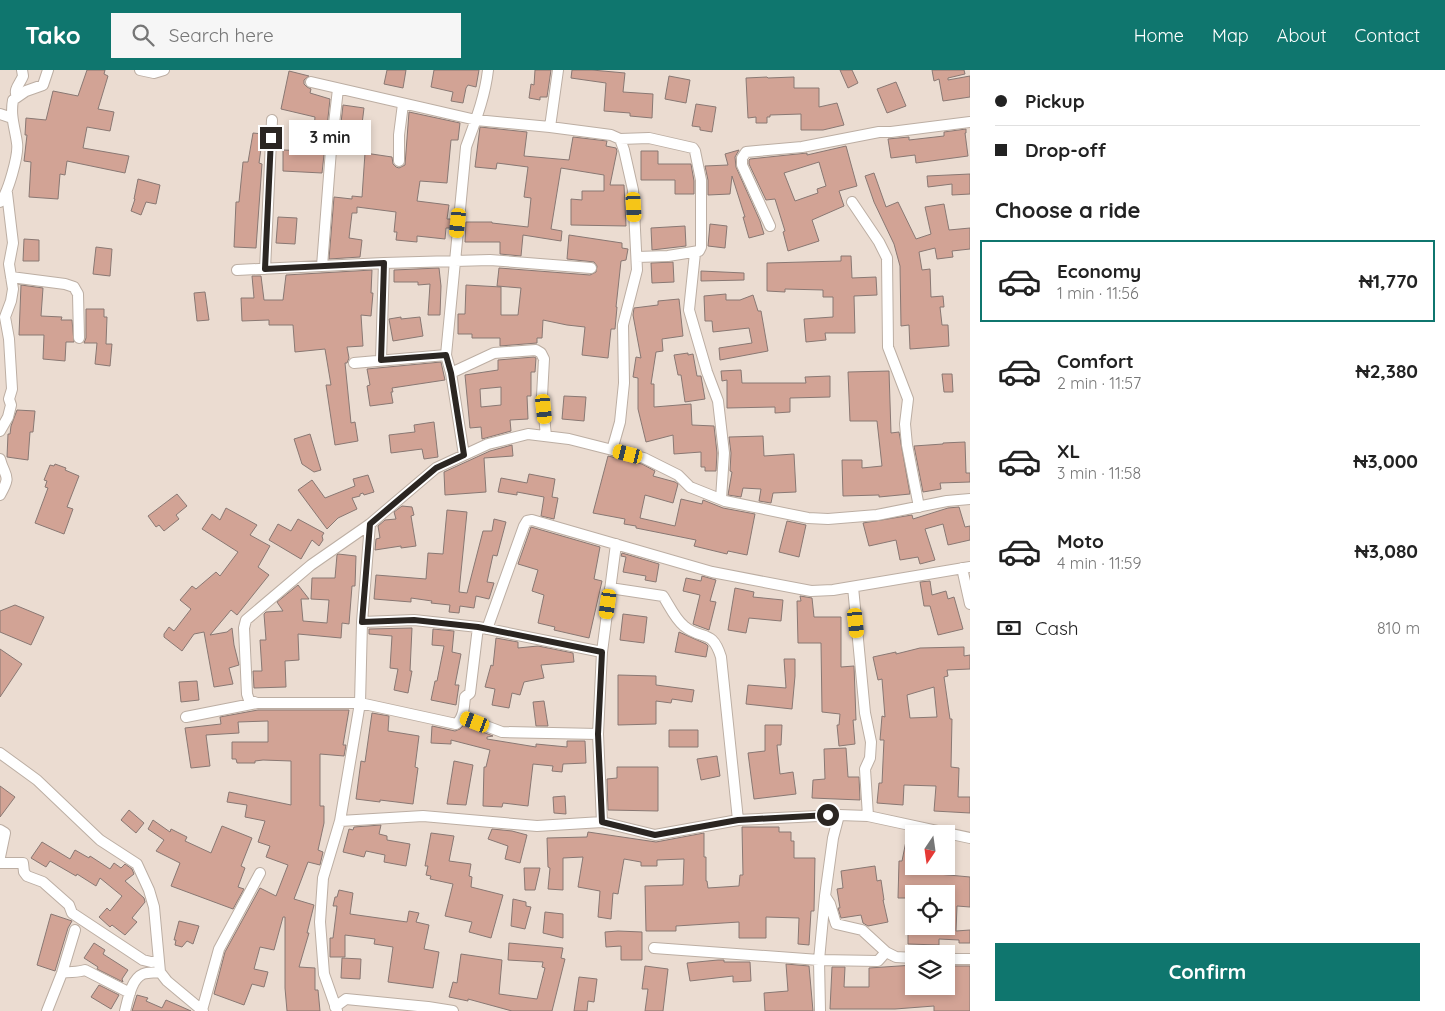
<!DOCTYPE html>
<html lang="en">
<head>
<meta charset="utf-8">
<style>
	body { margin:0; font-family:Quicksand,sans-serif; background:#f6f6f6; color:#222; height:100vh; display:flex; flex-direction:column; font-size:19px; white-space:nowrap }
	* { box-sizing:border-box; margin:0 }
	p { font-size:16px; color:#767676 }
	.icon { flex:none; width:28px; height:28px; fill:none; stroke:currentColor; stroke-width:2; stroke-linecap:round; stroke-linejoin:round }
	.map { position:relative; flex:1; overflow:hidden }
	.panel { display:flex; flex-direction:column; background:#fff; width:475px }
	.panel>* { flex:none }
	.banner { display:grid; align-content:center; height:110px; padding:0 25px; background:#fff }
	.needle { width:32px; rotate:193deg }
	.controls { position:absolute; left:905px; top:755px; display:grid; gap:10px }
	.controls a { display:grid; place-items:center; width:50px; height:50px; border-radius:0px; background:#fff; box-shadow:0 2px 8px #0003; font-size:25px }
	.end { position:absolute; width:22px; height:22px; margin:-11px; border:6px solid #2b2622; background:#fff; box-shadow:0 0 0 2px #fff }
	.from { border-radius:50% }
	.bubble { position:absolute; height:35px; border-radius:0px; background:#fff; box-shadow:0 2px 8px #0003; font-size:16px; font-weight:700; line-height:35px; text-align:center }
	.car { position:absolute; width:15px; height:30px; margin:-15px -8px; border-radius:6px; box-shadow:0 0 4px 1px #0007; background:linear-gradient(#f5c518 24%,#345 0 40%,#f5c518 0 76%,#345 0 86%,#f5c518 0) }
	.banner b { display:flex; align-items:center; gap:18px; height:48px; font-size:19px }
	.banner b+b { border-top:1px solid #e0e0e0 }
	.banner i { width:12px; height:12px; background:#222 }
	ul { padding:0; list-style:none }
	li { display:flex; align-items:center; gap:15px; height:82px; margin:0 10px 8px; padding:0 15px; border:2px solid transparent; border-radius:0px }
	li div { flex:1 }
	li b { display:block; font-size:19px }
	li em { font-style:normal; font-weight:700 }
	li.current { border-color:#0f766e }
	li>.icon { width:45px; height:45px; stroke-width:1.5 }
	h2 { padding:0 25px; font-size:22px; line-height:60px }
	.pay { display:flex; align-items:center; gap:12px; height:55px; padding:0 25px; font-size:19px }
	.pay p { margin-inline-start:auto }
	.button { display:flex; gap:10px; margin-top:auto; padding:10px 25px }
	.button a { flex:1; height:58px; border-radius:0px; background:#0f766e; color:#fff; font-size:20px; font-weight:700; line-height:58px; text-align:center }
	header { display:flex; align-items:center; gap:30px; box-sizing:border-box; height:70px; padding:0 25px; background:#0f766e; color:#fff }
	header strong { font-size:24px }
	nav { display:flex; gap:28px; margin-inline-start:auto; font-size:18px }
	.search { width:350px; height:45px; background:#f6f6f6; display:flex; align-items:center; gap:12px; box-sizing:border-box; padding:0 18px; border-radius:0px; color:#767676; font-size:19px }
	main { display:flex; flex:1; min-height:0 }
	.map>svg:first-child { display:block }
</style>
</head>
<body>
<header>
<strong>Tako</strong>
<div class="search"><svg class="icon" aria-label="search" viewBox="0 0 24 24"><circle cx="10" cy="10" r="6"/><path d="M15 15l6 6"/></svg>Search here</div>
<nav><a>Home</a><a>Map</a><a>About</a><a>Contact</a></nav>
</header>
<main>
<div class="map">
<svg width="970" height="941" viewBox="0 0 970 941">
	<rect width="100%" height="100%" fill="#ebdcd1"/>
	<path fill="#d2a395" stroke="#897873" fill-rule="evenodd" d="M87,0H105L104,4L108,6L98,39L114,42L110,61L87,57L83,78L129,86L125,103L67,91L65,105L60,104L58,129L29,127L31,92L24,91L27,65H25L26,48L46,50L53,21L78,26Z
		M387,0H406L403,18L384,14Z
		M434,0H479L476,17L468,15L466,18L463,33L451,31L453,22L431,17Z
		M535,0H551L547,27H540V30L529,28L531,14L534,15Z
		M572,0H592L625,3L623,22L653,24L652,48L630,46V43L604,41L606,13L571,8Z
		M840,0H852L858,13L848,18Z
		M932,0H964L965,4L948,8V10L970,6V27L943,31L939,9L934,11Z
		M289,1L309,6L304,10V14L307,17L311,19L310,23L330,29L322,103L283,101V80L312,81L315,47L281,39Z
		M669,6L690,10L686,33L665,29Z
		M767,7L768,8L794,7V18H819V37L837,33L844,55L823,60H801V44L770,45V47H767V53H756V47L748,48L746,8Z
		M896,12L906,36L887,43L877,19Z
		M696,34L716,37L712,62L700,60V57L692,56Z
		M343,35L364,38L362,54L357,53L355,64L340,62Z
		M409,42L460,53L458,70H451L447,113L420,111L417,131L449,135L447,149H451L450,158H446L445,169L417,166V172L396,170L397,162H394L396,142L357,137V143H352L349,168L362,170L360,187L329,189L334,127L352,129V126L362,127L365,83L392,87L393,94L396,97L399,98L405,95Z
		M480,57L527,62L524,86L569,90L573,67L607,71L606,76L616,78L617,81L610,115H624L626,156L571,155V129L582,130V121H604V105L561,98L551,159L562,161L561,171L523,165L521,186L500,184V172H465L466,152H492V153L528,157L531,128L524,127L528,97L497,93L496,99L475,97Z
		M966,59V63H965L968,86L916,93L915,85L891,88L888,69L909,67V70L944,66V62Z
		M253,63L263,64L259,93L262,94L256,178L234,177L236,132H239L243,92H248Z
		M846,76L857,116L839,121L844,136L812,150L819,171L788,181L783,162L785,161L775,129L766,130L749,94V90L750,89L807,83V85ZM819,92L826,116L817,119L818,123L795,131L784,103Z
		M739,80L735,87L736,97L760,151L764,164L749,168L743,147H745L732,106L730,124L708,125V110L705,96L728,95L725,84Z
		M641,81H658V94H691L694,111V124H675V110H641Z
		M874,103L886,137L898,132L916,169L931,164L925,137L944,134L949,160L970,158V179L952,181L953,187L937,189L935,178L919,182L922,200L930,199L931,227L943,226L944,237H940L942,255H948L949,276L910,279L909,255L901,256L900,196L894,174L874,132L865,106Z
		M970,104V124L952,125V114L928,117L927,106Z
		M138,109L160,115L156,134L146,132L141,145L131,141L135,129H134Z
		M278,147L297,148L295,174L276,173Z
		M710,154L727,156L725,178L708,176Z
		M685,156L686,176L652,180L651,158Z
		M569,165L622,173V178L628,179L626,190L621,191L616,237H617L615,259H611L608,288L582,285L585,257L567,255L543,250L542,268H537V273L500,276V268H472V264H458V244H465L466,215L501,217V245H518L521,218L497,216L499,198L590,205L596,202L597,196L594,192L567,189Z
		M24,169L39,170V191H23Z
		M96,177L112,179L110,206L93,204Z
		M841,186H851L852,208L876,207L877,225L854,226L855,263H825L826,270L806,272L804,249L833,247V227H823V220L785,219V222L767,221V193L841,191Z
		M673,192L674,212L652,213L651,193Z
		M439,198L441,216L440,245H428L430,214L418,215V212H394V200Z
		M372,200L371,223H373L371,246L361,245L363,276L347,277L349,288L347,293H345L351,353L355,352L358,371L335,375L326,315H331L325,279L295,282L293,255H269V250L242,251L241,228H254L252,206H261L264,230H283L286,205Z
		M701,201L744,203V210L701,211Z
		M21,215L43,218L41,246L62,247L61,250H72L74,272H66L65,291L43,289L44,265H19Z
		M205,222L209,250L197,251L194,223Z
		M726,224V230H740L753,225L758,241H761L768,281L720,290L719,278L752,273L749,258L713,262L712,251H705L704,226Z
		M679,229L683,266L662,269L663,281L656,282L651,314H654V337L691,334L692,355L714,356L717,383L716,401H705V397H701V382L674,384L673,365L646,372L638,339V308L633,307L636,287L641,288L633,245L634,238L658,235V231Z
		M86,239H104V247H107L106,274H112L110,296L95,294L97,273H84L86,268Z
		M401,247V249L420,247L423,266L393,271L389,249Z
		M688,283V285L693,284L697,306H701L705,329L685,332L681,305H678L674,285Z
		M534,287L536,288L535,302H531V326H527L528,349L510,350L511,361L482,369L481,357L470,358L465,305L498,300V290ZM501,317V335L481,337L480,319Z
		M441,292L445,310L392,318L393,322H391L393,333L370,336L367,316L370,315L367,299Z
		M741,300L742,313H806L805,307L830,306V327L790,328V342L775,343V337L727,338V310L722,311L721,301Z
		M889,301L891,363L899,362L910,424L879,427V425L843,426L842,390H862V398L882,396L877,351H850L848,302Z
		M942,304H952L953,322H944Z
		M564,326L586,327L584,351L562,349Z
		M17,340L35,341L33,362H30L28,390L7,387L8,364H10L11,356Z
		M434,352L438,387L424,389L422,379L391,383L389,365L415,362L414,355Z
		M310,364L321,400L314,402L302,394L294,369Z
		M763,366L764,386L794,384L796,422L773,423L771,433L759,431L761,419L743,418L741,427L728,425L732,402L730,401L731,383L729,367Z
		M965,372L966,403H970V412L940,413L941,419L923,422L914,376L943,374V373Z
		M512,375L513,386L484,388L486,422L445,425L444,402L490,381Z
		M608,386L642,394L655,401L653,406L675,412L678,414L673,433L645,425L640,448L675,456L681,429L702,434L703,430L723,438L755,444L747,485L728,481L727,484L694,476L696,470L636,458V456L624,454L625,449L593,443Z
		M55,394L66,398L65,400L79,406L67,437L73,439L64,464L35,453L48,418L45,417L47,411L44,410L50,395L54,396Z
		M529,404L555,409L552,427L558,428L554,449L541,446L544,427L517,422V425L498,422L501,408L527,413Z
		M368,405L374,422L364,425L363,423L360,424V426L352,428L357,439L338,448L327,459L298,420L312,410L325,428L355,416L353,409Z
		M177,424L187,436L176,445L179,449L164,461L159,455L156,457L148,446Z
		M402,436L412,437L414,445L411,446L416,476L401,478V476L375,480L376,469L380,468L378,456L385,450L396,449L394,442Z
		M959,437L965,457L970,456V470L948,475L943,454L925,459L935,490L920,494L918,487L900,490L896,470L869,476L863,453L912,445L913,449L948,438Z
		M226,438L257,455L250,465L270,476L258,497L269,505L237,545L231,540L210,565L227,562L232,558L234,575L239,595L229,598L233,614L214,617L204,562L194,564L182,581L164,567V564L169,557L174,561L191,539L180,530L192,516L196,519L216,502L220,506L238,482L202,459L212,444L220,450Z
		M447,440L467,442L459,522L467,523L483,461H492L494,449L506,452L497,486L493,485L487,512L494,513L489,529L476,526L474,538L460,536L459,543L449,542L450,535L431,533L432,531L411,528V532L374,529L376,505L426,509L428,483L443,484Z
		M298,449L324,463L322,466L323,470L319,476L312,470L301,489L269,470L278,454L291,461Z
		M787,451L806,455L799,487L779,482Z
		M531,457L600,477L594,509L602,511L589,568L554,560L555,557L538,553L544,525L532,521L538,500L518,494Z
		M622,483L659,494L656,512L645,510L646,506L623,502L626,487L621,486Z
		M338,484L356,486L355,516H352L349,554L342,553L341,568L298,564L299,590L285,591L286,617L254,618L253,601H262L260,570H266L264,544L266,542L283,541L277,532L298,515L309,529H301L303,551L327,553L329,530L311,529L312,508H335L337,485Z
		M702,506L716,510L710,531L716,532L709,560L693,554L700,525L683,521L686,508L701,511Z
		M930,511L932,525L946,521L948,529L954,527L963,559L938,565L930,536H924L920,512Z
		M735,518L754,522L753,527L783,530L781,551L749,548L746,563L728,560Z
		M800,526L812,528L814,547H841V597L854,596L856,650H853L855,674L839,676L837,655H839L840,644L822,642L821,573H798L797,531H801Z
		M15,535L44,547L31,575L0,562V541Z
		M623,544L647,547L644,573L620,570Z
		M412,558L410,601H412L408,623L394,620L398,599L390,598L392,566L369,564V559Z
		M433,559L454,561L452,582L461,584L455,615H459L456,635L431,630L435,611H437L444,576L432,575Z
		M679,562L706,574L708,576L706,587L675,582Z
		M496,568L518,572V578L538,576L573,583L574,592L541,595L544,608L524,612L520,625L512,623L509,638L492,635L495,619L485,617L491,595L493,596Z
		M964,577V586L970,585V599L947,600L948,606L944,607L950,649H952L951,697L959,698L958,727H970V743L934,741L936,716L904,715L903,735L877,733L879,713H882L884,670H880L882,646L885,647L882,609L878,610L873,587L896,582V584L920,578ZM934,617L937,647L910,648L907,625Z
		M0,579L22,594L0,627Z
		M784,589H795V606L792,639L746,634L748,615L786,618Z
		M618,605L656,606V615L694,620L692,632L672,629L671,633L656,631V654L618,655Z
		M197,611L199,630L181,632L179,612Z
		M544,631L548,656H536L533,632Z
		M258,640H349L343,675H346L344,686L320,684V736H324V753L318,780L323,782L320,795L308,792L294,829L314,835L307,863H309L299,897L315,898V920H318L320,941H287L285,918V847H283L274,880L260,877L254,899L268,902L264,917L252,914L244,935L214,924L225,882L260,818L276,826L288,795L266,787L270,776L258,772L265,751L245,747L247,735L227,732L229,722L291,735V691L263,690L255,691V693H237L236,689H232V672H268V651L238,652L239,663L206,665L210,696L191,698L185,658L221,654L220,647Z
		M372,643L389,646L388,661L419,666L415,697L418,698L413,734L380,730V732L356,729L361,691L365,692Z
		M464,655L493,666L487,667V669L536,677V674L567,677V671H585L586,693L563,694L562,702L552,701L553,696L533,694L528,736L503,733L502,737L483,736L484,697H486L490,680L451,670V674L431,673L432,656L455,661L460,659Z
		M765,655H782L781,675H777L780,704L793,702L796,724L754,729L748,683L765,681Z
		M669,660H698V677H669Z
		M846,678L848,707H859L860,730L812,728L813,710L825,709L824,679Z
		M717,686L720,706L701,710L697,689Z
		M454,691L473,695L466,735L447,734Z
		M617,697H658V741L608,740L607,709L617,708Z
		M0,716L15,727L0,747Z
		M565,726L566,744L554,743L553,727Z
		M129,740L144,753L136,763L121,750Z
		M153,750L170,762L171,759L187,767L185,771L211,783L222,756L252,768L241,796L245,798L238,817L244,819L233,839L171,816L180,793L156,781L164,770L148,759Z
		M381,755L379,764L387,766V770L410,774L406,796L384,792L385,785L366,781L364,787L343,782L349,759L353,760L354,757Z
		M742,757H779V762H791V771H794V788H815L814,841H811L809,875L798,874L799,848L766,847V868H739V852L676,856V861H646L645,816L683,815L684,789L657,790V796H641V792L624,789L618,824L613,823L611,849L598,847L600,821L578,817L583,787L563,788V820L548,819L550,798L548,797L547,768L587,767L588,762L656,772L704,763V787H706V811H707L708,818L739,816L740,805H743Z
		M492,759L512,761L527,765L520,793L505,789L508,776L488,769Z
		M431,763L454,766L449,791L471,794L469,806L472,807L471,817L503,825L491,868L469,862L472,852L445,846L453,814L430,809L431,806L426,805L428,796H425Z
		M906,771L914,773V796H928L927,803L970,807V837L957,836L956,861L970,860V873H959V870L939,869V875L908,874V856H946V824H914V828H898L899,791H902Z
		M42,772L70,789L75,780L89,788L90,786L110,799L114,793L121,798L125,794L132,799L134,804L125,811L144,828L145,832L132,848L137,852L125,865L112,855L110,857L99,847L107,838L110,841L122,826L100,808L96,816L77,804L76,806L50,791L46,797L31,788Z
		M875,796L877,811L881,810L884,830H883L888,852L868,856L863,853L861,845L841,848L838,838H840L837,819L843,818L841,801Z
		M524,798H540L535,820H525Z
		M339,820L353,823L350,844L407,852L409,841L419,843L416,852L429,855L424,879L439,882L433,918L388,912L393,877L374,874L375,869L345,865V887H330V868H333L337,836H333L335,827H337Z
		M513,829L526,832V836L531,837L525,859L511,856Z
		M545,842L563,844V868L543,863Z
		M51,844L72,851L68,858L55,901L37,895Z
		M179,851L199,856L193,874L187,871L182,877L175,875L176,870H174Z
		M618,861L642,862V890H621V876L606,877L605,862Z
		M94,873L105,880L103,884L128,900L122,909L123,912L97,899L98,897L84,888Z
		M509,873L563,878L561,888L565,889L552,941H512L468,929V931L449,927L453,912L457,913L461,884L502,890L499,924L537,929L545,898L542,897L543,892L508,890Z
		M342,888L361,889L360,909L341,908Z
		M718,890H724V892H750L751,911L733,912V906L690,911L687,893Z
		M786,894L809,896L813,941H765L764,923L788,921Z
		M914,895V916H946V896H970V941H934V936L895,939H830L832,897H845L844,917H869V898Z
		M645,896L668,899L663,941H645L648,919H642Z
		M579,907L597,909L594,932L588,931L587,941H574Z
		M99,915L119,925L111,939L91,927Z
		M137,925L148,928L146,931L162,938L166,930L191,941H132Z"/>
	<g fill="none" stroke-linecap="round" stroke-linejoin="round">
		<defs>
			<path id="minor" d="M140,0L154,3L164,0
				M311,12L476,50L550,57L611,65L620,69L649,68L693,78L695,81L701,110V177L699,181L668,186L637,187
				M17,27C13,19 20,14 23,6L22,0
				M0,44L12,48
				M550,57L558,0
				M399,91V65L403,34
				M0,132C8,124 19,84 17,73C15,58 10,46 13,30L26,21L43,15L48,0
				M852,132L879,172L887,188L888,277L908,329L905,354L907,375L919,437
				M770,156L742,95V88L746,82L802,77L879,62H891L970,52
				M695,183L689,240L707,302L718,331L724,383L721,429
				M322,196L331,80L338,19
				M265,199L272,50
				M237,200L384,193L490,190L591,198
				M11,207L65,214L74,217L78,224L79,268
				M381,290L384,193
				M354,293L446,285
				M451,303L494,283L536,280L541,283L544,289L542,326L546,366
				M0,361L8,347L11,335L9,329L12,319L9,269L5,247L11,231L13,219L9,194L13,173L7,123
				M612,380L620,352L624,313L623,255L637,200L633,120L624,80L620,69
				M464,385L451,303L446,285L466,77C475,52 485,27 488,0
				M0,389C5,408 12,404 0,425
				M962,498L970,534
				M853,517L865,643L871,672L870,688L865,699L868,746
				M610,518L663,526C669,535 675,549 684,556C702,571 712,558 721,587L738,750
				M362,552L414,550L478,557L602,582
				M487,559L524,456L527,451L532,450L712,502L811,521L833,520L970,497
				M257,633L249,630L247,624L244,558L246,550L311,495L370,454L436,398L488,374L528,364L569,369L644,388L678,405L690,417L725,431L808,448L828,449L877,445L947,431L970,429
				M186,647L257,633H360L456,654C464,648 464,636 465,627L470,623L478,557
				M462,647L502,662L598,664
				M0,683L37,710L100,770L137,794L149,820L154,837L160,902L167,911L203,941
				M839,745L833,768L825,826L830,834L836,854L862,860L886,882
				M340,751L423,746L537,756L602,752L655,765L738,750L839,745L868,746L970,768
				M602,752L598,664L602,582L616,474
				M0,760L5,763L0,787
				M0,793H23L24,802L27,806L43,812L69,835L72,843L143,890L151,892L159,891
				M654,878L819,890L878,891L886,882L896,887L914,888
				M946,889H970
				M62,903C70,901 77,903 85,900L130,923
				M335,937L346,929L428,937L453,941
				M202,940L219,879L260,803
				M47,941L62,903L75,860
				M125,941C128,930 131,909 143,904C148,902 155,903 160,902
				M337,941L324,904L320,852L323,808L340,751L360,633L362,552L370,454
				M820,941L819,890L825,826"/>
		</defs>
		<use href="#minor" stroke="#bcaea3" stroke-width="12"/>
		<use href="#minor" stroke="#fff" stroke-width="10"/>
	</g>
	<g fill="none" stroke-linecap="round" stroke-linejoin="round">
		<path stroke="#2b2622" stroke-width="6" d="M271,68L265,199L384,193L381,290L446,285L451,303L464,385L436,398L370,454L362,552L414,550L478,557L602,582L598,664L602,752L655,765L738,750L828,745"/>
	</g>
</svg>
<div class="controls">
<a><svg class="needle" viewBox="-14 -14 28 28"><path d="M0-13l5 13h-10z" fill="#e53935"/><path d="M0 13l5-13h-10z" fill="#767676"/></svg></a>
<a><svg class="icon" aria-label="locate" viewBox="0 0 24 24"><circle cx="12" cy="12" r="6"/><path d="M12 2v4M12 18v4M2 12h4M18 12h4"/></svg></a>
<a><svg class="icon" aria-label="layers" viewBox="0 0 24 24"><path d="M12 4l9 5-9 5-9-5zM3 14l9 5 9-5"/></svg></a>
</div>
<i class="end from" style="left:828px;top:745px"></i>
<i class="end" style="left:271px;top:68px"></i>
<div class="bubble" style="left:289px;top:50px;width:82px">3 min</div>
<i class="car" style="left:634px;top:137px;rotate:177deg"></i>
<i class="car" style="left:458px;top:153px;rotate:186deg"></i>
<i class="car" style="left:544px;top:339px;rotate:174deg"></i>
<i class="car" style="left:628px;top:384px;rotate:284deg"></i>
<i class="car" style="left:608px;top:534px;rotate:188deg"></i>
<i class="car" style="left:856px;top:553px;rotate:174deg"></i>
<i class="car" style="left:475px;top:652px;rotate:291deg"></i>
</div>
<section class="panel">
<div class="banner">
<b><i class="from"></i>Pickup</b>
<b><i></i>Drop-off</b>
</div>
<h2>Choose a ride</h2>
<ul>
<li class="current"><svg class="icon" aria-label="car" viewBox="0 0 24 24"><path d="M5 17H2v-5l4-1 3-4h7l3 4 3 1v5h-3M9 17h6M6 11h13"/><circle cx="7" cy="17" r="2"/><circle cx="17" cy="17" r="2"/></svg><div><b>Economy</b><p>1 min · 11:56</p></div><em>₦1,770</em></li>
<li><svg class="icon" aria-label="car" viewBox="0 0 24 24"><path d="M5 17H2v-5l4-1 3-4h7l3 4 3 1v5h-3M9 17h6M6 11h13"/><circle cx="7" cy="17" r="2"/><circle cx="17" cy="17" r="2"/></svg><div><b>Comfort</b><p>2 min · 11:57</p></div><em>₦2,380</em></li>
<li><svg class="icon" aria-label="car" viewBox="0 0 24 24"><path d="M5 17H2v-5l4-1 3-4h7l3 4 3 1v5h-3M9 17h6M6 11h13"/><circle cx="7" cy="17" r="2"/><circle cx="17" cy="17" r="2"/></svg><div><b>XL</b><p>3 min · 11:58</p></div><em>₦3,000</em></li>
<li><svg class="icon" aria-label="car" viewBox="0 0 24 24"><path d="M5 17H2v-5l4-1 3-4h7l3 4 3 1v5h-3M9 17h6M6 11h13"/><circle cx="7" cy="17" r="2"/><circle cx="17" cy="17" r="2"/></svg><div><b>Moto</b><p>4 min · 11:59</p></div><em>₦3,080</em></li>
</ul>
<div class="pay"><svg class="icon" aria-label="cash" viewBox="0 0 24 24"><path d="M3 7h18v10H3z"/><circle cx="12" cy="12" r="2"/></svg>Cash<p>810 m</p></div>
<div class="button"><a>Confirm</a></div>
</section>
</main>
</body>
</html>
